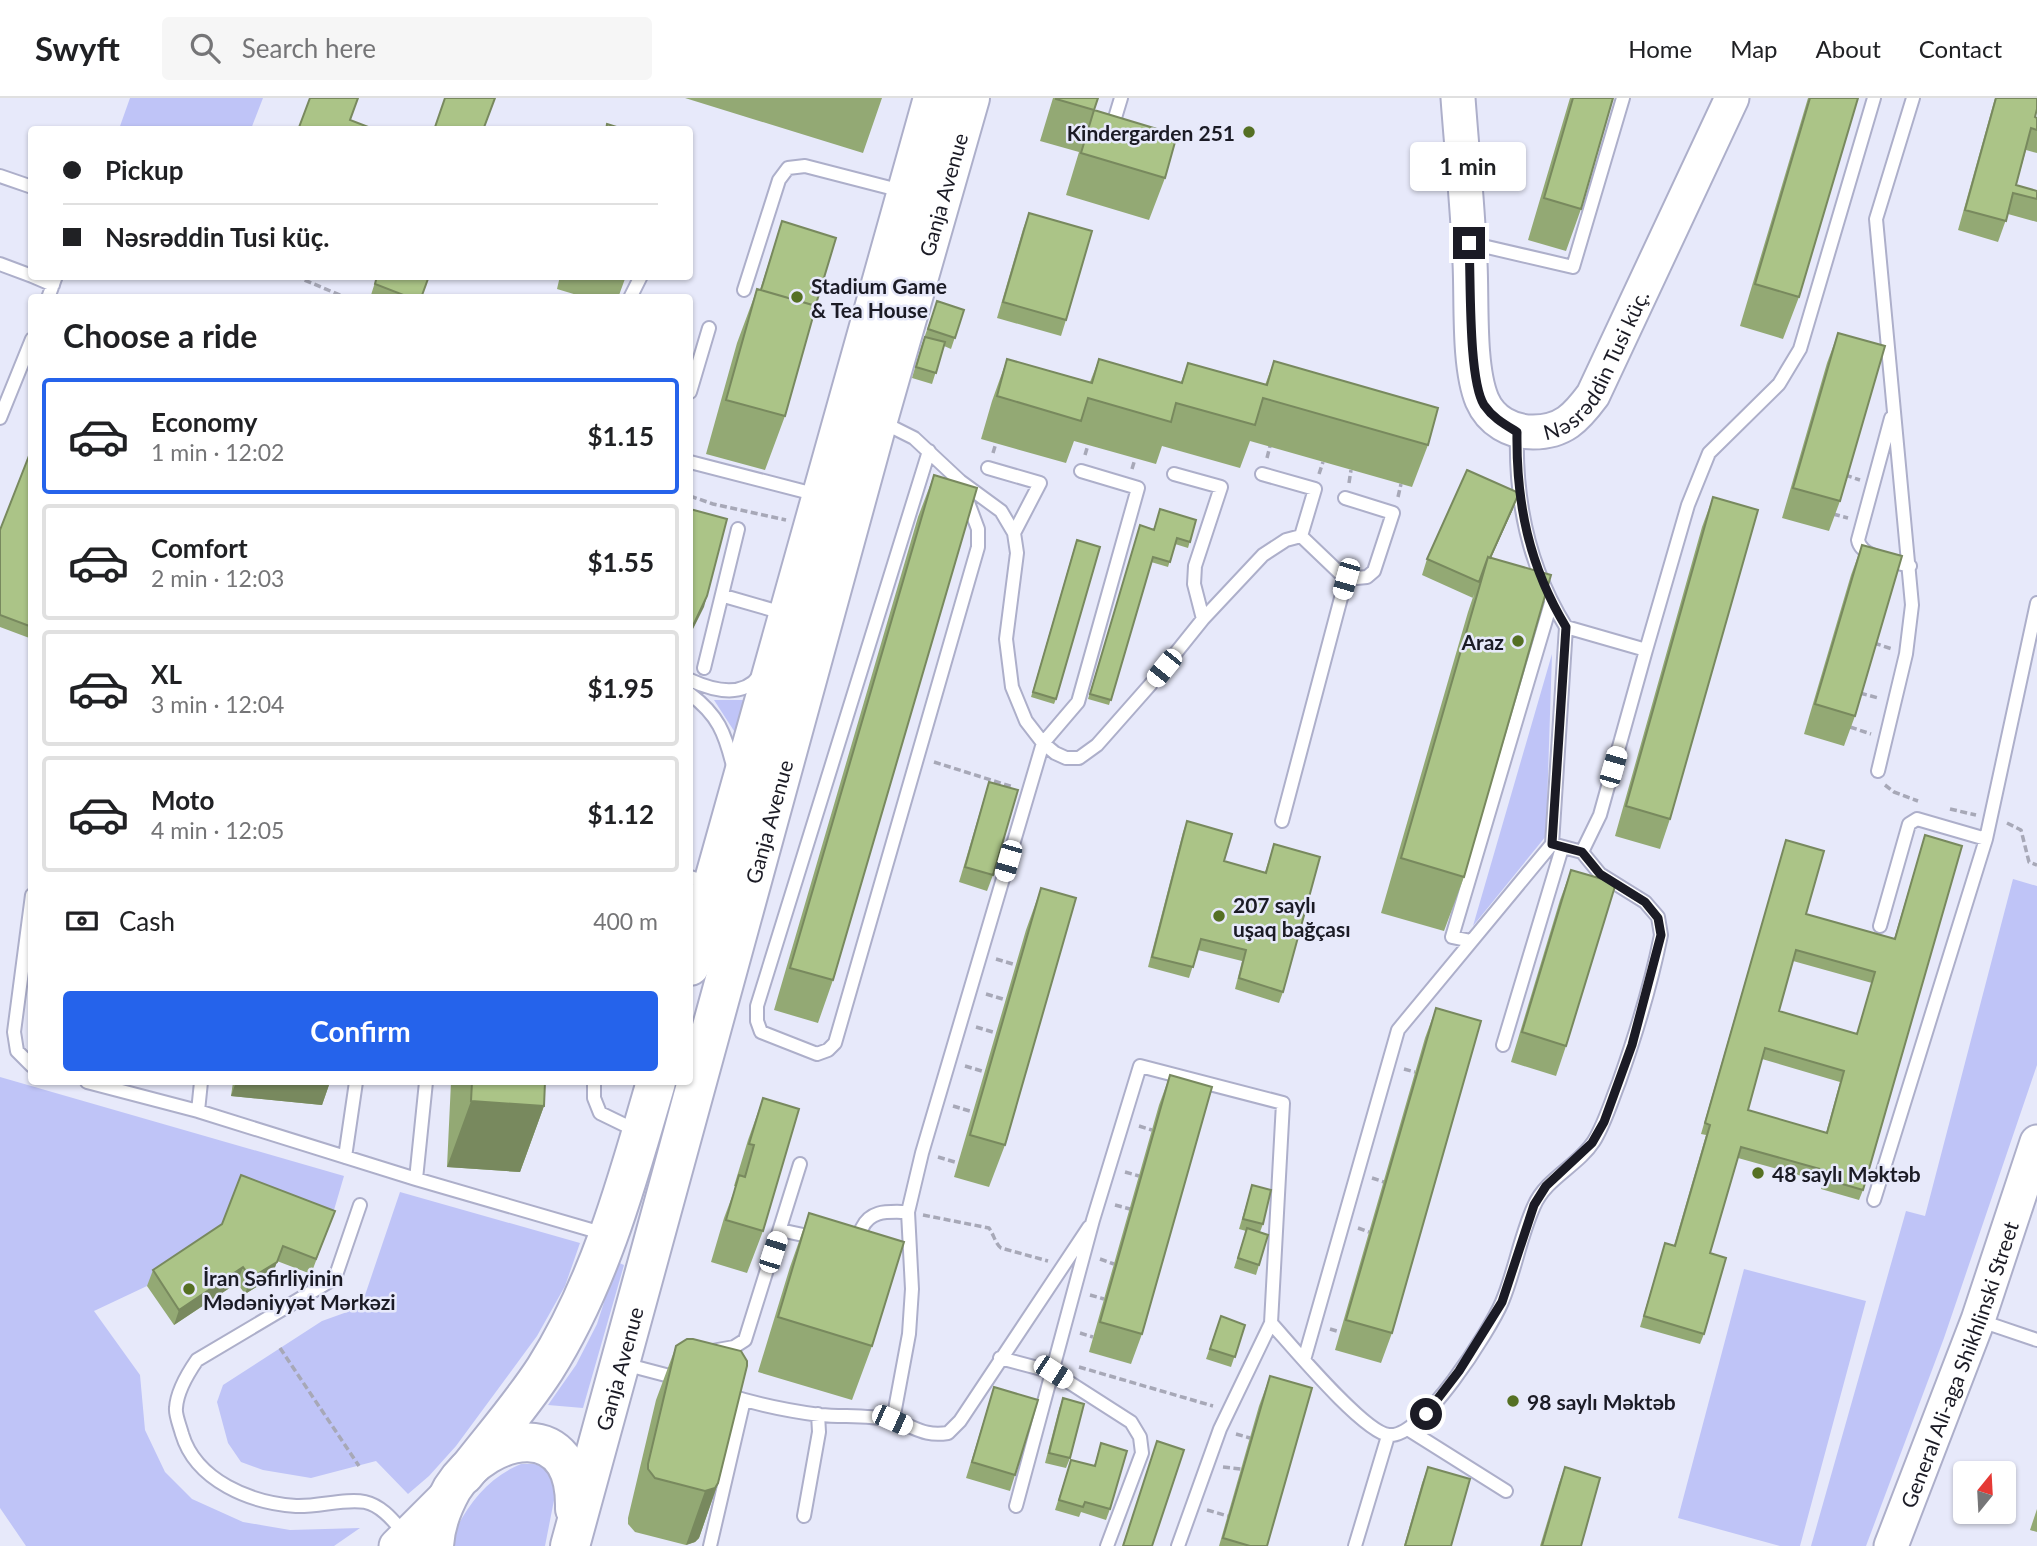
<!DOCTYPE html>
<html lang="en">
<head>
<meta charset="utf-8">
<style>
	body { margin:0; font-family:Lato,sans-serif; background:#f6f6f6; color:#202124; height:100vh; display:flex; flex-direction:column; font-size:26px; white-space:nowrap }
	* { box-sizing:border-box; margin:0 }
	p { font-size:23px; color:#757577 }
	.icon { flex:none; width:38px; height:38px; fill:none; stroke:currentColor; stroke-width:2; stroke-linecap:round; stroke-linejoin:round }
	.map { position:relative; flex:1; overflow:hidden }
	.sheet { position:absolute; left:28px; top:196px; width:665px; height:791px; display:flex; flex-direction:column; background:#fff; border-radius:7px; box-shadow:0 2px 5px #0004 }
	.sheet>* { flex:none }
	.banner { position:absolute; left:28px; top:28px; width:665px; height:154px; border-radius:7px; box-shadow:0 2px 5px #0004; display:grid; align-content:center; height:154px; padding:0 35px; background:#fff }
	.needle { width:46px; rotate:18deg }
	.fabs { position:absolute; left:1953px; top:1363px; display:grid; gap:14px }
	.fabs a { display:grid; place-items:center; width:63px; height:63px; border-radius:7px; background:#fff; box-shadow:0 2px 5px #0004; font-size:35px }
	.end { position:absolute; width:32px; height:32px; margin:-16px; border:9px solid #1b1b25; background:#fff; box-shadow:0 0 0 4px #fff }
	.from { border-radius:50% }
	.bubble { position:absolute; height:49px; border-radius:7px; background:#fff; box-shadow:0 2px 5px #0004; font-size:23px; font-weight:700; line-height:49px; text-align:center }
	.car { position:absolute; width:21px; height:42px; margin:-21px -10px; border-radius:9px; box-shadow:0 0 5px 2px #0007; background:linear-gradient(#fff 24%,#345 0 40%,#fff 0 76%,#345 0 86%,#fff 0) }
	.banner b { display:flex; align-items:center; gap:24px; height:66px; font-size:26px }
	.banner b+b { border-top:2px solid #e0e0e0 }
	.banner i { width:18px; height:18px; background:#202124 }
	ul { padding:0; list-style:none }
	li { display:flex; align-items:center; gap:21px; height:116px; margin:0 14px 10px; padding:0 21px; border:4px solid #e0e0e0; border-radius:7px }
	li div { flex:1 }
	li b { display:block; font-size:26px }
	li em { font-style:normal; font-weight:700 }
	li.on { border-color:#2563eb }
	li>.icon { width:63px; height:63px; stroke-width:1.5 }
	h2 { padding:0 35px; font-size:32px; line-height:84px }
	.pay { display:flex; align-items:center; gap:18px; height:77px; padding:0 35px; font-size:26px }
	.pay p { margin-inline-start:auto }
	.cta { display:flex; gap:14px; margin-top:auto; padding:14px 35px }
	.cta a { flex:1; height:80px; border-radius:7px; background:#2563eb; color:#fff; font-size:28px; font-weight:700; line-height:80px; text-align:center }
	header { display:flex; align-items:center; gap:42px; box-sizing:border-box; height:98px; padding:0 35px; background:#fff; border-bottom:2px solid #e0e0e0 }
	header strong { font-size:33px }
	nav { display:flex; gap:38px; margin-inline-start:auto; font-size:24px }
	.search { width:490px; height:63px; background:#f6f6f6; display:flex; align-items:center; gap:18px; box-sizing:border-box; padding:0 24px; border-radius:7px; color:#757577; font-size:26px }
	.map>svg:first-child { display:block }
</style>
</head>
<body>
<header>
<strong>Swyft</strong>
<div class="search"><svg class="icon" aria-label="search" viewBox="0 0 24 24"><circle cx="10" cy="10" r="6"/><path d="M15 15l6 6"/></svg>Search here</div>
<nav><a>Home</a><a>Map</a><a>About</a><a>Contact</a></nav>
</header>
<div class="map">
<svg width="2037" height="1448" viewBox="0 0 2037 1448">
	<rect width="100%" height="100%" fill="#e7e9fa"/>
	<path fill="#bfc4f7" d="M130,0H263L251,31H119Z
		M1552,556L1546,738L1473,828Z
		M714,602H746L736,636Z
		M2013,781L2037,788V967L1944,1240L1866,1448H1811L1906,1113L1925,1118Z
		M0,979L344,1078L329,1129L236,1092L216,1141L147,1188L94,1213L140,1277L145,1332L165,1374L192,1401L243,1424L290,1432L360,1430L334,1448H26L0,1410Z
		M400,1094L580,1145L565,1188L537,1238L456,1348L429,1378L408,1396L376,1363L311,1380L263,1372L241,1364L228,1345L217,1304L223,1287L322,1223L361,1209Z
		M617,1164L624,1167L583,1310L548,1307L576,1267L597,1226Z
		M1744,1171L1866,1203L1800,1448H1780L1678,1420Z
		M521,1366H534L547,1370L556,1392L545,1448H448C463,1413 484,1381 521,1366Z"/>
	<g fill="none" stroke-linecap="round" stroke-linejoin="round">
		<defs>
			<path id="lane" d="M1111,33L1121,0
				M0,78L32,89
				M1470,145L1573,169L1623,0
				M0,166L32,178
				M32,178L53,187
				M744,192L779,82L788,70L805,68L902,93
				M48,200L56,178
				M630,200L641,178
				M690,294L709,230
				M0,320L32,241
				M1891,320L1858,442C1861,460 1894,463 1910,468
				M882,324L914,340L960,383L1001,413L1014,435L1017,455L1006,541L1012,589L1026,623L1043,645L1055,655L1066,660H1079L1097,647L1150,587L1203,521L1263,457L1286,442L1301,438L1346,481L1282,723
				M929,353L757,908V923L761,934L817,956L828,952L835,945L978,449V431L960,383
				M690,364L818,397
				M988,370L1040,385L1014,435
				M1174,376L1221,389L1195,468L1194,486L1203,521
				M1262,376L1315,391L1301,438
				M1345,400L1393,415L1374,473L1367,479L1346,481
				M724,498L783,515
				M1646,552L1688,407L1709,355L1779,286L1800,251L1874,0
				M704,570L738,431
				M690,582C712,592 742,601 759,578
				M690,596C718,617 725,635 733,668
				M1878,673L1906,556L1912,507L1876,121L1913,0
				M1552,746L1582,754L1600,717L1646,552L1566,529
				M690,779L709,785
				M32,797L14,934L17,953L32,968
				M1880,828L1909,726L1917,721L1986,741
				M1471,843L1452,839L1551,505
				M1503,947L1562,750
				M87,984L198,1013L416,1081L605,1136
				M594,984V1000L600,1015L637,1033
				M198,1013L201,984
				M345,1059L356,984
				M416,1081L426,984
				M1874,1102L1986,741L2037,505
				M360,1107L335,1180L197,1262C188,1275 177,1293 176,1310C175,1317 180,1328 182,1336C196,1383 251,1405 296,1408C318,1409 346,1400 365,1404C383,1408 395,1425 406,1437
				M780,1132L817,1140
				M852,1143C858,1139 859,1136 862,1130C871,1111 889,1114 908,1114
				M1978,1222L2037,1242
				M712,1253L734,1249L745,1242L800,1066
				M1000,1260L1053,1274L1131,1324L1140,1339L1142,1355L1107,1448
				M1304,1262L1398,932L1552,746L1566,529C1529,470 1515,403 1517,334
				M624,1266L681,1281
				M725,1296C755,1306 789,1313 820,1317C844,1319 869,1317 891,1322C914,1327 921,1339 948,1335L960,1323L1089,1129
				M893,1322L909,1236L912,1191L908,1114L922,1055L1043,645L1078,604L1138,390L1081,373
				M1409,1332L1506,1393
				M1016,1408L1093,1122L1140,968L1283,1005L1271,1225C1291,1247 1364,1335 1389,1337C1422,1341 1490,1232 1502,1204C1515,1173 1520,1139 1534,1108C1546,1080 1578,1068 1594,1043C1605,1025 1611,1004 1619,984C1636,936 1651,887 1661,837L1658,819L1645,804L1600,776L1582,754
				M804,1418L819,1334L818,1316
				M710,1448L744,1302
				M1178,1448L1220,1331L1271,1225
				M1355,1448L1388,1338"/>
			<g id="secondary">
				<path id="s1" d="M1458,0C1462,55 1468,110 1470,165C1472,203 1468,268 1482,302C1491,323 1511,334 1533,334C1563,334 1576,320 1593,297L1732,0"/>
				<path d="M396,1448L449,1395"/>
				<path id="s2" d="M1891,1448L1978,1222L2037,1044"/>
			</g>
			<g id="primary">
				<path d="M690,868L933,0"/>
				<path d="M464,1377C491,1342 521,1308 545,1271C600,1184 628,1081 656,984"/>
				<path d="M434,1448C435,1428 442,1409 452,1391C489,1333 577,1318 575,1411"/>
				<path id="s3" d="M570,1448L878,322L970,0"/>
			</g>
		</defs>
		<use href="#lane" stroke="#adafca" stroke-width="16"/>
		<use href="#secondary" stroke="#adafca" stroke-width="37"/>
		<use href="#primary" stroke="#adafca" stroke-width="42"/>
		<path stroke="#a7a8b7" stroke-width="3.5" stroke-dasharray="7 3.5" stroke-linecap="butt" d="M295,178L347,200
			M993,355L996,345
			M1085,357L1088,347
			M1267,360L1270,348
			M1132,371L1135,361
			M1319,376L1323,364
			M1845,377L1860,382
			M1349,385L1351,372
			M690,398L713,406L786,422
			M1398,399L1401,386
			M1833,416L1848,420
			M1874,545L1892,551
			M1860,595L1878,600
			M1850,629L1871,636
			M934,664L1013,689
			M1885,687L1894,694L1918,703
			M1950,711L1976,717
			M2007,725L2021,732L2029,764L2037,767
			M996,861L1016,867
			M986,896L1006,902
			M976,929L996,935
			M965,968L985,974
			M1404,971L1415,974
			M953,1008L973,1014
			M1139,1028L1152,1032
			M938,1059L958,1065
			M1125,1074L1139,1078
			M1372,1080L1384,1084
			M1115,1107L1130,1111
			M923,1117L989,1130C994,1137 995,1145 1001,1150L1048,1163
			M1358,1130L1369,1134
			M1100,1161L1114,1166
			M1090,1197L1104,1201
			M1330,1231L1340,1234
			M1080,1235L1093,1239
			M280,1250L359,1368
			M1079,1269L1213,1308
			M1236,1336L1250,1340
			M1223,1369L1241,1371
			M1207,1412L1228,1418"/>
		<use href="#lane" stroke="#fff" stroke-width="12"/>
		<use href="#secondary" stroke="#fff" stroke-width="33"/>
		<use href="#primary" stroke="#fff" stroke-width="38"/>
	</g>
	<path fill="#93a974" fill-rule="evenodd" d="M685,0H882L863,55Z
		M1053,0H1098L1094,12L1165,80L1149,122L1066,97L1079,54L1040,43Z
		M1570,0H1613L1581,111L1566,153L1528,142Z
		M1808,0H1858L1799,199L1783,241L1740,228Z
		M1995,0H2037L2035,19L2037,20V55L2026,52L2016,87L2037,93V124L2008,116L1998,144L1958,132Z
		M1029,115L1066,222L1061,238L997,220L1023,131Z
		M782,123L813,216L785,318L765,372L706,356L737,245L757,191L760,192Z
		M377,178L421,200H379L371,197Z
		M560,178H626L618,200H587L557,191Z
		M937,203L964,212L951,251L944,248L932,286L912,280L921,249Z
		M1838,235L1840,403L1829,433L1782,420L1827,265Z
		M1007,261L1090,284L1099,261L1181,284L1188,265L1265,287L1274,263L1428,347L1412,389L1250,343L1240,370L1162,348L1156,366L1074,343L1066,365L981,341L992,303Z
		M32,350V541L0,529V432Z
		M934,377L833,882L818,925L774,912L918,419Z
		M1713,399L1670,721L1660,751L1615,738L1702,429Z
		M1513,411L1491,460L1464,779L1444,833L1381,815L1468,514L1474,496L1473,500L1422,477L1427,461Z
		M1196,422L1188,450L1175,446L1168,469L1151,464L1109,607L1088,601L1140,427L1154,431Z
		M1075,447L1056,601L1054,606L1031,599Z
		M1862,447L1855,618L1844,648L1804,636L1851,477Z
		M989,684L993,777L987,793L959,784L984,700Z
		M1187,723L1224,763L1265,774L1274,746L1283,894L1279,905L1235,891L1242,863L1198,852L1189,880L1148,869L1183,734Z
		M1925,737L1863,1092L1859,1102L1821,1091L1823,1084L1738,1060L1710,1155L1704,1236L1700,1246L1640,1229L1665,1145L1674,1147L1706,1037L1701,1036L1786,742L1806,816L1894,841ZM1793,863L1872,885L1857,936L1779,913ZM1762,961L1840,984L1826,1035L1748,1012Z
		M1571,772L1566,948L1556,978L1511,964L1560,802Z
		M1041,790L1005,1047L989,1089L954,1079L1026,832Z
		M1436,910L1392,1235L1381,1265L1335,1252L1425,940Z
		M1170,977L1142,1236L1131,1266L1089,1254L1159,1007Z
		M233,984H330L322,1007L231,998Z
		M451,984H545L544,1008L520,1074L447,1069Z
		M763,1000V1133L747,1175L711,1164L724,1120L736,1088H734L748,1042Z
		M1252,1087L1263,1126L1260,1134L1259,1167L1256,1177L1234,1170L1246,1133L1239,1131Z
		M335,1113L311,1176L277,1163L271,1180L245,1196L237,1185L174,1227L147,1188L153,1172Z
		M809,1115L872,1248L852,1302L758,1274L790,1169Z
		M1221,1218L1245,1227L1231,1269L1206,1261Z
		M676,1248L718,1385L699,1440L695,1444L686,1447L635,1434L628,1426V1420L656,1302Z
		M1270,1278L1267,1448H1219L1259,1308Z
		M994,1289L1015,1377L1010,1393L966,1380Z
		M1063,1300L1070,1360L1066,1370L1045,1365L1059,1311Z
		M1101,1345L1110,1411L1106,1422L1081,1414L1079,1419L1055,1412L1071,1362L1094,1368Z
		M1428,1369L1451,1448H1404L1422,1385Z
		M1565,1369L1581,1448H1540L1559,1385Z
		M2037,1411V1434L2030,1432Z"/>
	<path fill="#78895e" d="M1519,395L1513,411L1482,479L1485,471Z
		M707,498L704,509L690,537V534Z
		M236,984H330L322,1007L231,998Z
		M471,1003L544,1008L520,1074L447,1069Z
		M283,1148L271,1180L245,1196L251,1180Z
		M243,1169L237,1185L174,1227L179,1212Z
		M718,1385L699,1440L695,1444L686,1447L705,1393Z"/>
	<path fill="#abc487" stroke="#78895e" stroke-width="2" fill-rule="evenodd" d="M310,0H358L350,22L376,32H298Z
		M445,0H495L483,32H434Z
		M1056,0H1098L1094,12L1056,1Z
		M1573,0H1613L1581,111L1544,100Z
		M1810,0H1858L1799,199L1755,186Z
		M1996,0H2037V11L2035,19L2037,20V32L2031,30L2016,87L2037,93V101L2013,95L2006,123L1965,112Z
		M1094,12L1177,37L1165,80L1081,55Z
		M607,26L626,32H606Z
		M1029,115L1092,133L1066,222L1003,204Z
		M782,123L836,140L813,216L816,208L761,192Z
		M377,178H429L421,200H411L375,186Z
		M757,191L816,208L785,318L726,302Z
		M937,203L964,212L955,240L928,231Z
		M1838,235L1885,248L1840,403L1793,390Z
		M925,239L945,244L936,275L916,269Z
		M1007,261L1092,285L1099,261L1182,285L1188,265L1267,287L1274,263L1438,310L1428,347L1263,300L1255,327L1176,305L1171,324L1088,300L1081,323L997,298Z
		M32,350V529L0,517V432Z
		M1467,372L1519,395L1490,460L1488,459L1479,484L1427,461Z
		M934,377L977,390L833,882L790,870Z
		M1713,399L1758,412L1670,721L1626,708Z
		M690,411L727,421L707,498L690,534Z
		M1160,411L1196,422L1190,444L1177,440L1170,464L1153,459L1111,602L1090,596L1140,427L1154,432Z
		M1077,442L1100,449L1056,601L1033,594Z
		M1862,447L1902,458L1855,618L1815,606Z
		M1488,459L1551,477L1464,779L1401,760Z
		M989,684L1018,692L993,777L965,769Z
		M1187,723L1232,736L1224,763L1266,775L1274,746L1320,759L1283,894L1239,880L1246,852L1201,841L1193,869L1152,859Z
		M1925,737L1962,748L1863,1092L1825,1081L1827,1073L1741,1049L1710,1155L1726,1160L1704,1236L1644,1218L1665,1145L1675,1148L1710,1027L1705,1025L1786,742L1824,753L1806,816L1895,841ZM1796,852L1875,874L1857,936L1779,913ZM1765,950L1844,973L1827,1035L1748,1012Z
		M1571,772L1616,785L1566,948L1522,934Z
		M1041,790L1076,800L1005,1047L970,1037Z
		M1436,910L1481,923L1392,1235L1346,1222Z
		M1170,977L1212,989L1142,1236L1100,1224Z
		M472,984H545L544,1008L471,1003Z
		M763,1000L799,1011L763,1133L726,1122L739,1077L745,1079L754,1047L749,1046Z
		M241,1077L335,1113L316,1161L283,1148L277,1164L251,1180L243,1169L179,1212L153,1172L222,1126Z
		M1252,1087L1271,1092L1263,1126L1243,1121Z
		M809,1115L904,1144L872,1248L778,1219Z
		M1247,1130L1268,1137L1259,1167L1238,1160Z
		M1221,1218L1245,1227L1235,1259L1210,1251Z
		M687,1241H693L741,1253L747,1263V1268L718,1385L715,1390L705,1393L655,1380L648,1371V1366L676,1248Z
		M1270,1278L1312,1290L1267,1448H1250L1223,1440Z
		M994,1289L1038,1302L1015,1377L972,1364Z
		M1063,1300L1084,1306L1070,1360L1049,1355Z
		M1157,1343L1184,1352L1152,1448H1123Z
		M1101,1345L1127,1353L1110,1411L1085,1404L1083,1409L1059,1402L1071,1362L1095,1368Z
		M1428,1369L1470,1381L1451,1448H1405Z
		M1565,1369L1600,1380L1581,1448H1542Z"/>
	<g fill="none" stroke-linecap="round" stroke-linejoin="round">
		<path stroke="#1b1b25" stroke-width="9" d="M1426,1316L1459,1273L1502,1204L1534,1107L1546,1088L1592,1045L1604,1024L1632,947L1661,837L1658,820L1645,804L1600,776L1582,754L1552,746L1566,529C1529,468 1516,405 1517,334C1504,326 1493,320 1484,307C1468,281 1471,181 1469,145"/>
	</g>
	<g fill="#557023" stroke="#e7e9fa" stroke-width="2.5">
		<circle cx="1249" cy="34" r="7"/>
		<circle cx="797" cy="199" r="7"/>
		<circle cx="1518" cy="543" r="7"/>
		<circle cx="1219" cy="818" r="7"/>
		<circle cx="1758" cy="1075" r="7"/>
		<circle cx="189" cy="1191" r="7"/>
		<circle cx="1513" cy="1303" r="7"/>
	</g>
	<g text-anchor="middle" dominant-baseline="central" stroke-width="5" stroke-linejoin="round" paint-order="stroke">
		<g font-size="21" font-weight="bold" fill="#1b1b25" stroke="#e7e9fa" text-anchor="start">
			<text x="1235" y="34" text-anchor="end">Kindergarden 251</text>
			<text x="811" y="187">Stadium Game<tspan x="811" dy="24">&amp; Tea House</tspan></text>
			<text x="1504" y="543" text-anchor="end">Araz</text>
			<text x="1233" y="806">207 saylı<tspan x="1233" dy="24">uşaq bağçası</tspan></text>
			<text x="1772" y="1075">48 saylı Məktəb</text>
			<text x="203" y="1179">İran Səfirliyinin<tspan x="203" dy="24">Mədəniyyət Mərkəzi</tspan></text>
			<text x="1527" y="1303">98 saylı Məktəb</text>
		</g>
		<g font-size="21" fill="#1b1b25" stroke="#e7e9fa">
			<text stroke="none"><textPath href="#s3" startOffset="1402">Ganja Avenue</textPath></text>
			<text stroke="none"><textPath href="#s1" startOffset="467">Nəsrəddin Tusi küç.</textPath></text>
			<text stroke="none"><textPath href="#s3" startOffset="751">Ganja Avenue</textPath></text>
			<text stroke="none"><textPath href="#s2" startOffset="194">General Ali-aga Shikhlinski Street</textPath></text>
			<text stroke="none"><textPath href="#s3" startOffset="184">Ganja Avenue</textPath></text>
		</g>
	</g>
</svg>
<div class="fabs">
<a><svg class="needle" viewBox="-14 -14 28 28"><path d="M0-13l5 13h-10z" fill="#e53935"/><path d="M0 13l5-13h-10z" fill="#757577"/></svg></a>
</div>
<i class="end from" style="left:1426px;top:1316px"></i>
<i class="end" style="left:1469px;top:145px"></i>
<div class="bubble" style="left:1410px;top:44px;width:116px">1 min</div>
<i class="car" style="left:1346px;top:481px;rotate:196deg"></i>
<i class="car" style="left:1164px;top:570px;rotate:219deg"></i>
<i class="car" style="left:1613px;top:669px;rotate:16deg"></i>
<i class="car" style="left:1008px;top:763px;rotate:196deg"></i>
<i class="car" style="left:773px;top:1154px;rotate:18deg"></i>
<i class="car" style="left:1053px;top:1274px;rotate:123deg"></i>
<i class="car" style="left:892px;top:1322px;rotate:114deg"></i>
<div class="banner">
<b><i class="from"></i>Pickup</b>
<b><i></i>Nəsrəddin Tusi küç.</b>
</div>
<section class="sheet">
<h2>Choose a ride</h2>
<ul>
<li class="on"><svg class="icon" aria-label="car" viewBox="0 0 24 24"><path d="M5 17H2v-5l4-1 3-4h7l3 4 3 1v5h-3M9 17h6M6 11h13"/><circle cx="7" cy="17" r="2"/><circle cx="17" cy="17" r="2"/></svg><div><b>Economy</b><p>1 min · 12:02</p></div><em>$1.15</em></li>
<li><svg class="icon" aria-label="car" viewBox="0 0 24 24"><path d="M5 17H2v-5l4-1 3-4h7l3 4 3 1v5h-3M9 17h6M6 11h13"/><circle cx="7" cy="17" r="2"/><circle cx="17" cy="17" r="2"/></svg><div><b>Comfort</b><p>2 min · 12:03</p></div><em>$1.55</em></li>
<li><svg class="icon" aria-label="car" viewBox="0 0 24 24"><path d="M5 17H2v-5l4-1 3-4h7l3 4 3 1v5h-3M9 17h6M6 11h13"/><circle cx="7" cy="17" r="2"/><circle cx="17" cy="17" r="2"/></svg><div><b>XL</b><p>3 min · 12:04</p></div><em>$1.95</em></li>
<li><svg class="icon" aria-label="car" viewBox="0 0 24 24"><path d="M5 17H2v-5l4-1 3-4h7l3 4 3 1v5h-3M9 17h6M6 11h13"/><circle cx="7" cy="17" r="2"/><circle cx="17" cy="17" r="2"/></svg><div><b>Moto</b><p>4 min · 12:05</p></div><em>$1.12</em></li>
</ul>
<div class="pay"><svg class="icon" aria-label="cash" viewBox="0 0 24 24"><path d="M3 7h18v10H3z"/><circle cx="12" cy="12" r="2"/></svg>Cash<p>400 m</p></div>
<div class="cta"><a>Confirm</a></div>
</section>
</div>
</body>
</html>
